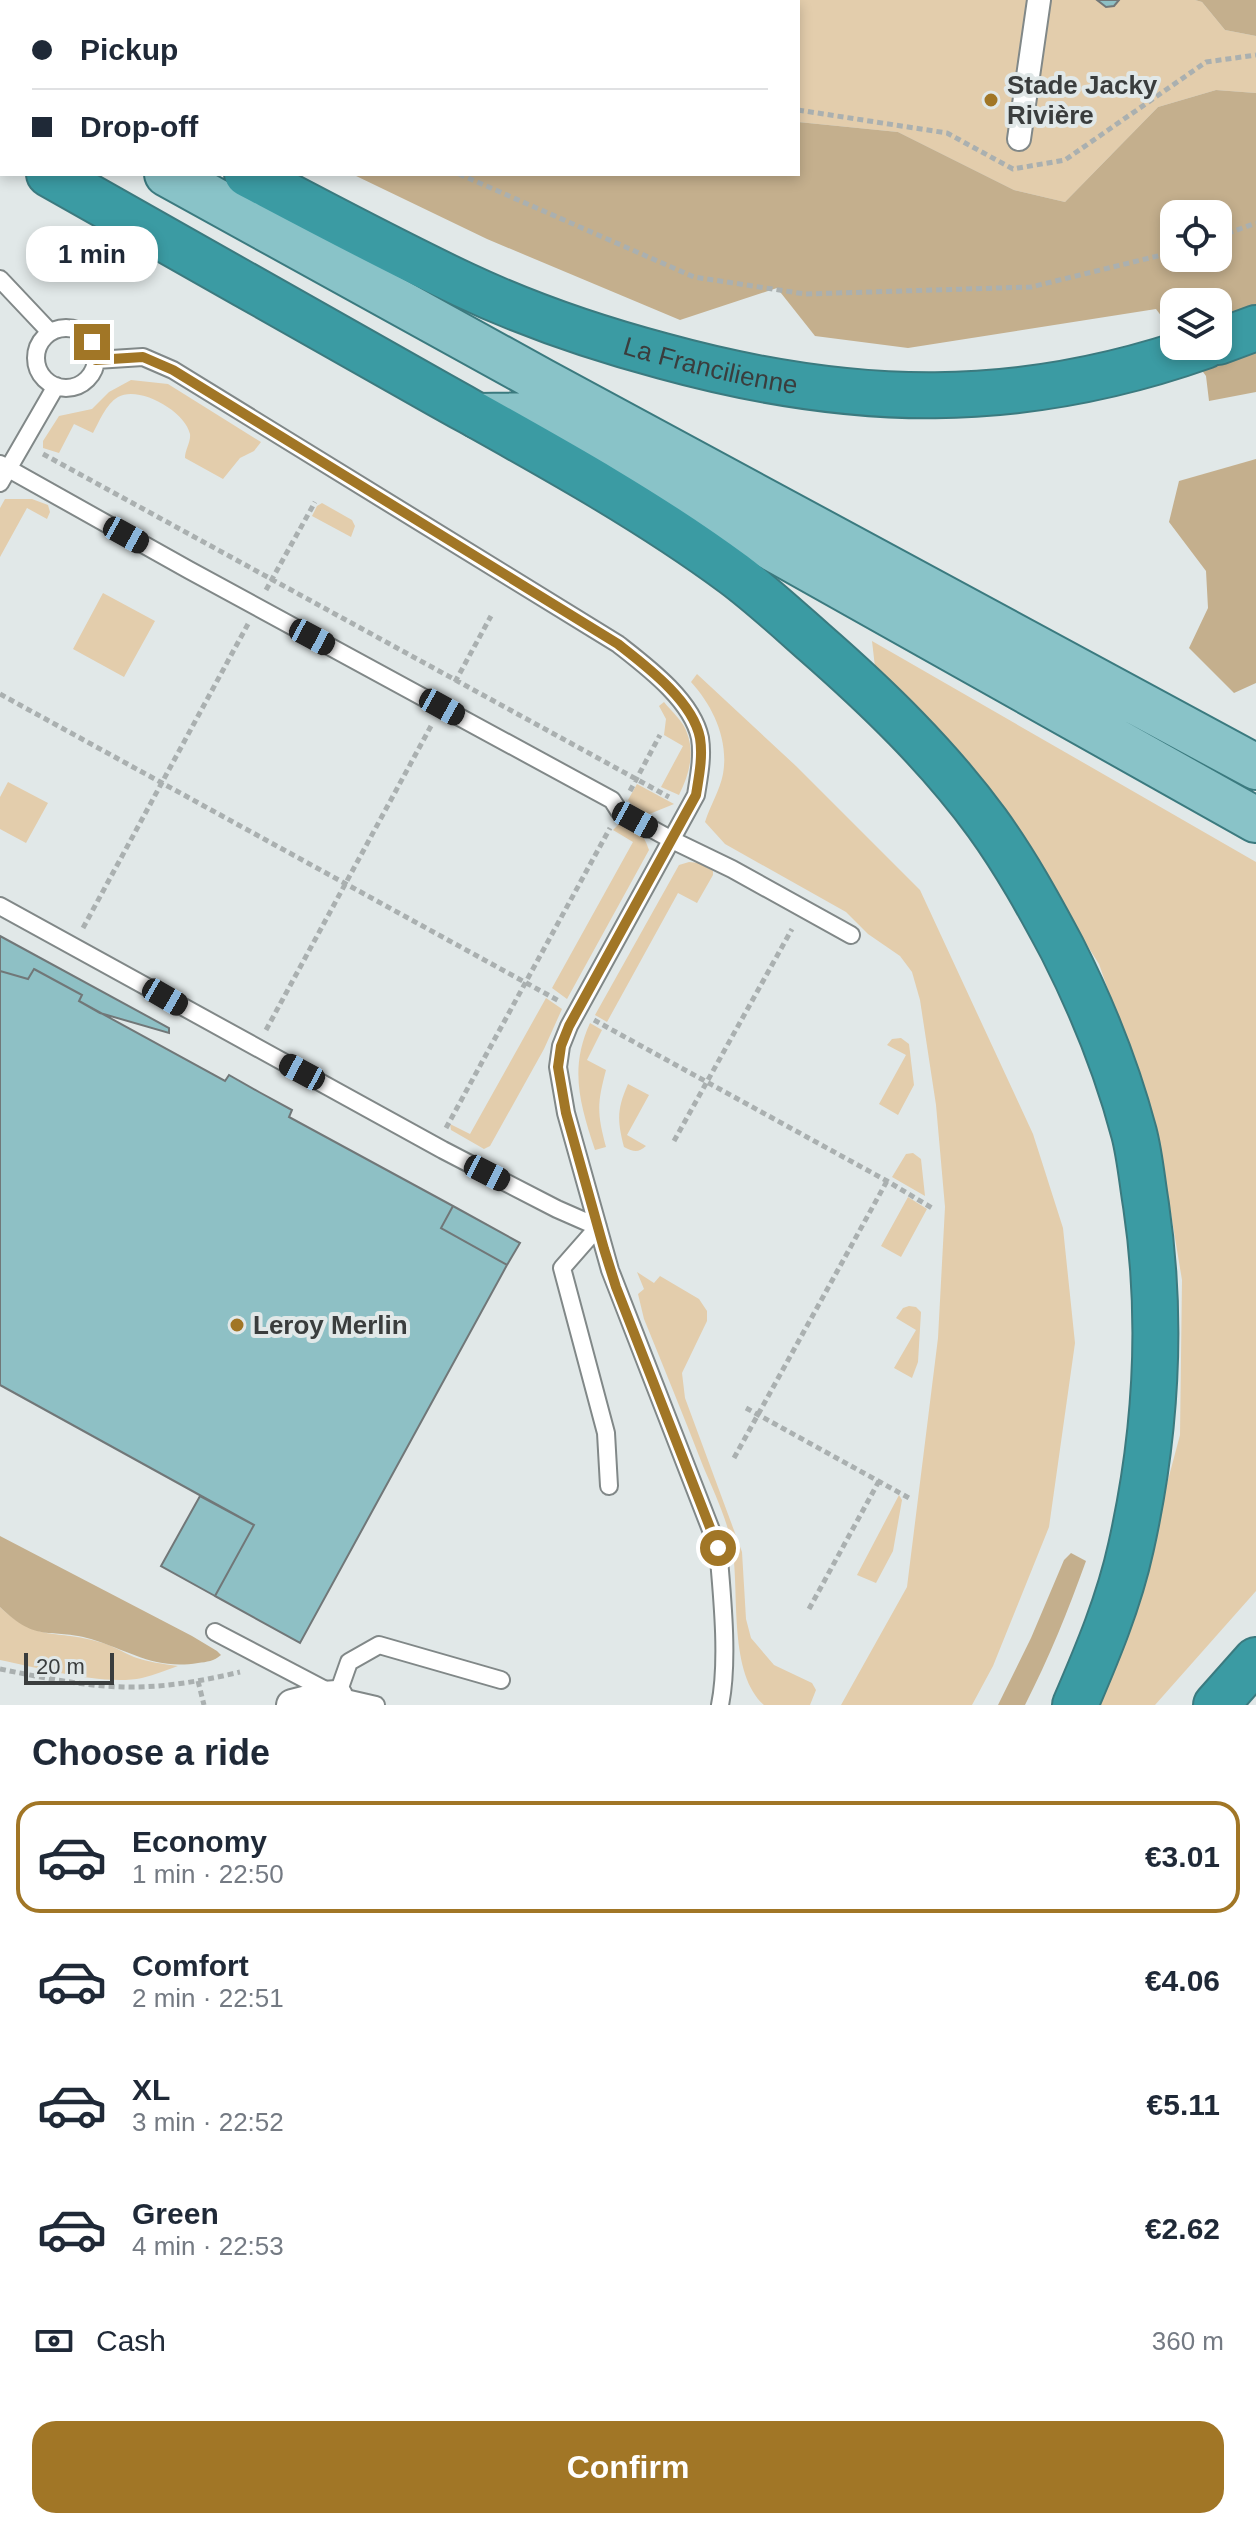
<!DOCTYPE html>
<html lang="en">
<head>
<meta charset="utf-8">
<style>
	body { margin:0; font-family:Arial,sans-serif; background:#f6f6f7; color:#1f2937; height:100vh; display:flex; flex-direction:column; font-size:30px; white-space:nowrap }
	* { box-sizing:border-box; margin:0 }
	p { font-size:26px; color:#747a83 }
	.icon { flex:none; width:44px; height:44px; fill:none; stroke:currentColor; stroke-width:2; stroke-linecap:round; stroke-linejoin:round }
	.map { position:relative; height:1705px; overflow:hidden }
	.details { display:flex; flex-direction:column; background:#fff; flex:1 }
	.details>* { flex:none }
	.banner { position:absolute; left:0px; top:0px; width:800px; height:176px; box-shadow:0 4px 12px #0003; display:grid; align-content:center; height:176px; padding:0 32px; background:#fff }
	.buttons { position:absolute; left:1160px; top:200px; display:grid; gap:16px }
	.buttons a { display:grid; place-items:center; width:72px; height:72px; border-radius:16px; background:#fff; box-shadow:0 4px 12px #0003; font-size:40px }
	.scale { position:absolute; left:24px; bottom:20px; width:90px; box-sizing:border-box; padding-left:8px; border:4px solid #3a3d3d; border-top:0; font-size:22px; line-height:28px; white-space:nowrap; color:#3a3d3d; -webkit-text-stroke:6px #e1e8e8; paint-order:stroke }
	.end { position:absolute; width:36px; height:36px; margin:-18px; border:10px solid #a17626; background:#fff; box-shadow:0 0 0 4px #fff }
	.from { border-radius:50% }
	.bubble { position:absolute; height:56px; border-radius:24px; background:#fff; box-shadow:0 4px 12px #0003; font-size:26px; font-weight:700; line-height:56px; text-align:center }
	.car { position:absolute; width:24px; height:48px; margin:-24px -12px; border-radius:10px; box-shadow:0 0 6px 2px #0007; background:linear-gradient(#222 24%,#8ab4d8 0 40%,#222 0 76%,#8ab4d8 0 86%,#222 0) }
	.banner b { display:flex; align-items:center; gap:28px; height:76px; font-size:30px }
	.banner b+b { border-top:2px solid #e0e1e3 }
	.banner i { width:20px; height:20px; background:#1f2937 }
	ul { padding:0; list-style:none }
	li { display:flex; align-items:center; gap:24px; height:112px; margin:0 16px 12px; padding:0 16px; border:4px solid transparent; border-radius:24px }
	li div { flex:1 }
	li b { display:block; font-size:30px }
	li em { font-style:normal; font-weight:700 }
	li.on { border-color:#a17626 }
	li>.icon { width:72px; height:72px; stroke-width:1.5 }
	h2 { padding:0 32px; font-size:36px; line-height:96px }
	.pay { display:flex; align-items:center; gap:20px; height:88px; padding:0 32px; font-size:30px }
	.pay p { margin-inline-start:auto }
	.button { display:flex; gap:16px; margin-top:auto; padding:16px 32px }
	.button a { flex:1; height:92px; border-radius:24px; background:#a17626; color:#fff; font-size:32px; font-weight:700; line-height:92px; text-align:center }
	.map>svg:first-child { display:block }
</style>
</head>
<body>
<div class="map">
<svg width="1256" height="1705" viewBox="0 0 1256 1705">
	<rect width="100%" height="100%" fill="#e1e8e8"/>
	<path fill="#e3cdac" d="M282,0H1195L1202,2L1225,30L1256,36V93L1216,90L1158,107L1065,202L1014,190L898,132L798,122V2H284Z
		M131,380L168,384L261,442L254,451L240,458L223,479L185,458C185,450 191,442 190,434C185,411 139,385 118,397C106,404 99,422 93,433L74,424L59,453L43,448V441L59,416L92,409L109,392Z
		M5,499H32L48,505L50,512L47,519L27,508L0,557V508Z
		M322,503L352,520L355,526L351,537L312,516L317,506Z
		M103,593L155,621L124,677L73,649Z
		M872,641L1256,862V1591L1155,1705H1100L1123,1649L1180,1435L1182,1280L1157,1130L1099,964L1002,812L875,667Z
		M697,674L796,766L920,890L1033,1134L1063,1228L1075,1343L1049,1527L993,1666L972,1705H841L907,1587L938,1338L945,1207L936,1105L920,1000L912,972L900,956L868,934L846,912L725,844L705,822C710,806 720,790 723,774C729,740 713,706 691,682Z
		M664,702C671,711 684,722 687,733C695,754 689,775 679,795L661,787L683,746L664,735L666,719L659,706Z
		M8,782L48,803L26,843L0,829V797Z
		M637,784L674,804L647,815L635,808L628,800Z
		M620,823C637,825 644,835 649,850L567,999L552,988L633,842L613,830Z
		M689,862L700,863L713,871V875L697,903L678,893L607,1022L595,1015L679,865Z
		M546,998L562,1009L544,1049L490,1146L484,1149L451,1130L450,1124L470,1134Z
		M590,1023L602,1030L587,1060L606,1070C597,1104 597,1113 606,1147L595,1150C580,1104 569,1069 590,1023Z
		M901,1038L909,1044L914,1085L898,1115L879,1104L906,1055L887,1045L892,1039Z
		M628,1084L649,1095L627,1135L646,1146C638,1153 634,1152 624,1147C617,1120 617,1109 628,1084Z
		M913,1153L921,1159L925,1196L892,1177L906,1154Z
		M908,1197L927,1209L901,1257L881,1246Z
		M637,1272L654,1283L660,1276L699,1299L707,1311V1321L682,1373L685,1398L742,1552L746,1619L751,1638L774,1665L812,1683L816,1690L810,1705H764C729,1674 739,1596 733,1553C730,1525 714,1492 703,1466C684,1417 664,1368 644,1319L638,1294L644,1289Z
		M909,1306L916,1307L921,1312L918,1362L912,1378L894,1368L916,1330L896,1318L903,1308Z
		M899,1495L902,1500L893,1551L876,1583L857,1575Z
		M0,1607C38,1643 56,1629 99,1642C112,1645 122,1652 134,1657C148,1662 163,1664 178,1666C166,1670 154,1675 142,1678C104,1686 39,1668 0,1660Z"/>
	<path fill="#c4af8d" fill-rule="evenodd" d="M14,0H282L284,2H18Z
		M1195,0H1256V36L1225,30L1202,2Z
		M1216,90L1256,93V392L1209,401L1206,376L1184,346H1218V302H1174V333L1156,309L908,348L815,336L777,288L680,320L487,239L352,174H798V122L898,132L1014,190L1065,202L1158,107ZM1174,214H1218V258H1174Z
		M1256,459V683L1234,693L1189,648L1208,608L1206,571L1169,522L1179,481Z
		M0,1536L192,1636L217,1651L221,1655C214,1661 207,1662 198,1663C155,1670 130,1651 91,1639C49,1627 38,1644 0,1607Z
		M1071,1553L1086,1561C1068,1611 1049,1658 1025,1705H998L1031,1638L1064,1560Z"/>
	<path fill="#8ec0c5" stroke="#717778" stroke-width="2" d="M1119,0L1114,6L1106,7L1097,0Z
		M0,936L169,1028V1033L100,1013L79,1001L82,995L34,969L28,979L0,971Z
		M34,969L82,995L79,1001L225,1081L229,1075L259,1092L292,1110L289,1117L453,1206L441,1228L507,1265L300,1643L215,1596L254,1525L0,1385V971L28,979Z
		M453,1206L520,1243L507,1265L441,1228Z
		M200,1496L254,1525L215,1596L161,1566Z"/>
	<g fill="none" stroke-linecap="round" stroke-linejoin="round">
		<defs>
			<path id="service" d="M0,279L50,332
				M36 358a30 30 0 1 1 60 0a30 30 0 1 1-60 0Z
				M96,360L143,357L173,370L618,644C646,666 692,700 700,738C703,757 699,776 696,795L569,1026L561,1046L558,1067L566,1113L610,1270L718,1548C722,1594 729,1661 720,1705
				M0,464L189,570L612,800L619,811L672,840L732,869L851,935
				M0,483L56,386
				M0,906L443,1150L557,1209L598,1227
				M598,1227L562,1268L606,1433L609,1486
				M215,1632L337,1696L376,1705
				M337,1696L349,1662L379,1645L501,1680"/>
			<path id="pedestrian" d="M1019,139L1039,0"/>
			<path id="minor" d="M292,1705L323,1697L337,1696"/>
			<path id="primary" d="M0,81L2,82
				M167,174L542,381L1256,767
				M478,416L535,415L1256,820"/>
			<g id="motorway">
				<path d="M0,40L2,41"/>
				<path d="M0,146L2,147"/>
				<path d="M49,174C179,248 310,321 440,395C540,451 642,506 734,574C762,595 788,619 814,642C877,697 938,756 987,823C1016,863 1039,905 1062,948C1092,1007 1117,1069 1134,1133C1140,1156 1142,1181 1146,1205C1163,1319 1156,1435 1131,1547C1119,1602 1097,1654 1075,1705"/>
				<path id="s1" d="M247,174C319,212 390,250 464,285C528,315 595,338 663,356C852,408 1019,412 1205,346"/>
				<path d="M1218,342L1256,328"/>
				<path d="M1216,1705L1256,1660"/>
			</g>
		</defs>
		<use href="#service" stroke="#818888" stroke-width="20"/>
		<use href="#pedestrian" stroke="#818888" stroke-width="26"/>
		<use href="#minor" stroke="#818888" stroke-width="34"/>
		<use href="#primary" stroke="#3b7a7f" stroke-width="48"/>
		<use href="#motorway" stroke="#3b7a7f" stroke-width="48"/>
		<path stroke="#aab0b0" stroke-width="5" stroke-dasharray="6 4" stroke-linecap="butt" d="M100,0L104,2
			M396,0L398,2
			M798,110L947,133L1013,169L1065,160L1206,62L1256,55
			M459,174L694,277L805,294L1031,287L1174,252
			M1218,237L1256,223
			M43,454L669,797
			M266,590L315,502
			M455,682L491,616
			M0,694L561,1002
			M630,791L660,735
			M83,928L248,624
			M594,1020L887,1181L932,1208
			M266,1030L431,726
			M446,1128L610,828
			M674,1141L792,929
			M746,1408L909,1498
			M734,1458L887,1181
			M809,1609L879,1481
			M0,1669C40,1677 82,1686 123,1687C163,1688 202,1681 240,1672
			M198,1681L204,1705"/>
		<use href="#service" stroke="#fff" stroke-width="16"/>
		<use href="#pedestrian" stroke="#fff" stroke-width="22"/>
		<use href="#minor" stroke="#fff" stroke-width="30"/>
		<use href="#primary" stroke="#89c3c8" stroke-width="44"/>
		<use href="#motorway" stroke="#3b9ba3" stroke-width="44"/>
	</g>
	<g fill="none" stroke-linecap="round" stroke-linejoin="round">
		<path stroke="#a17626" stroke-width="10" d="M92,342L96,360L143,357L173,370L618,644C646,666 693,701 700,738C703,757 699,776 696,795L569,1026L561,1046L558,1067L566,1113L604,1249L616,1287L718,1548"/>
	</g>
	<g fill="#a17626" stroke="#e1e8e8" stroke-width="3">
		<circle cx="991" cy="100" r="8"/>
		<circle cx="237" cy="1325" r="8"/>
	</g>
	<g text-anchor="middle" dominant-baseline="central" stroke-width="8" stroke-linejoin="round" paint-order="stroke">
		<g font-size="26" font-weight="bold" fill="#3a3d3d" stroke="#e1e8e8" text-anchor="start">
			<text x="1007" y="85">Stade Jacky<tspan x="1007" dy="30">Rivière</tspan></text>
			<text x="253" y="1325">Leroy Merlin</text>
		</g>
		<g font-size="26" fill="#3a3d3d" stroke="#e1e8e8">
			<text stroke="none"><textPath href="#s1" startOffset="504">La Francilienne</textPath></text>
		</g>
	</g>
</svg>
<div class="buttons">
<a><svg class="icon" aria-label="locate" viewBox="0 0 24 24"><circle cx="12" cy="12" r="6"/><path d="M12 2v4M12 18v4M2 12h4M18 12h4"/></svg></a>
<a><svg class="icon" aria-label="layers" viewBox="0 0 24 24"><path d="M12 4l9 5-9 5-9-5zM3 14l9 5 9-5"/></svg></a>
</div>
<div class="scale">20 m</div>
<i class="end from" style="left:718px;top:1548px"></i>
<i class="end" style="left:92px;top:342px"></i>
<div class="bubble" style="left:26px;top:226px;width:132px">1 min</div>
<i class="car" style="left:126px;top:535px;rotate:119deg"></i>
<i class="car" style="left:312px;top:637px;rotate:118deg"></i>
<i class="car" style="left:442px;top:707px;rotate:119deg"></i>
<i class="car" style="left:635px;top:820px;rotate:119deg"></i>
<i class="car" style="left:165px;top:997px;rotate:120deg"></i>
<i class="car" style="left:302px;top:1072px;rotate:298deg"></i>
<i class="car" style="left:487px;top:1173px;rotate:117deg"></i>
<div class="banner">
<b><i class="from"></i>Pickup</b>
<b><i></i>Drop-off</b>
</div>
</div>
<section class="details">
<h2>Choose a ride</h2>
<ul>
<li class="on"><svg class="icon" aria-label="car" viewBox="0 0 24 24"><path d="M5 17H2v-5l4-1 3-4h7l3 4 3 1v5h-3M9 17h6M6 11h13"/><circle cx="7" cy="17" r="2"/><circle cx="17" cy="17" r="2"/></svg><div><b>Economy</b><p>1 min · 22:50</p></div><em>€3.01</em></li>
<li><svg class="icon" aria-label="car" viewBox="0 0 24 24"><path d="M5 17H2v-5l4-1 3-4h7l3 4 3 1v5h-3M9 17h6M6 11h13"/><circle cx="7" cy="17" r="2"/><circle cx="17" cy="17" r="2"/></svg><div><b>Comfort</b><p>2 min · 22:51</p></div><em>€4.06</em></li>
<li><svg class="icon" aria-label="car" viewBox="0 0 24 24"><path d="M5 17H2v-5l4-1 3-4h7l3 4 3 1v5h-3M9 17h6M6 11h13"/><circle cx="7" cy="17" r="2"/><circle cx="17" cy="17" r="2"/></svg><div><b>XL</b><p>3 min · 22:52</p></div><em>€5.11</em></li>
<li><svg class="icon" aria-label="car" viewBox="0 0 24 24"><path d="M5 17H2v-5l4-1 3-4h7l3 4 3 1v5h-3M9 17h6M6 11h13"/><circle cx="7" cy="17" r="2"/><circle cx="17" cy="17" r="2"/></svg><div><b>Green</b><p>4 min · 22:53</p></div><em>€2.62</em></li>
</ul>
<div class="pay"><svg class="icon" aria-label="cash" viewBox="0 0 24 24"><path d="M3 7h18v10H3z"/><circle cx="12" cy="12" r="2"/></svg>Cash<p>360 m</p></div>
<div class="button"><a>Confirm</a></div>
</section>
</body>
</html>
